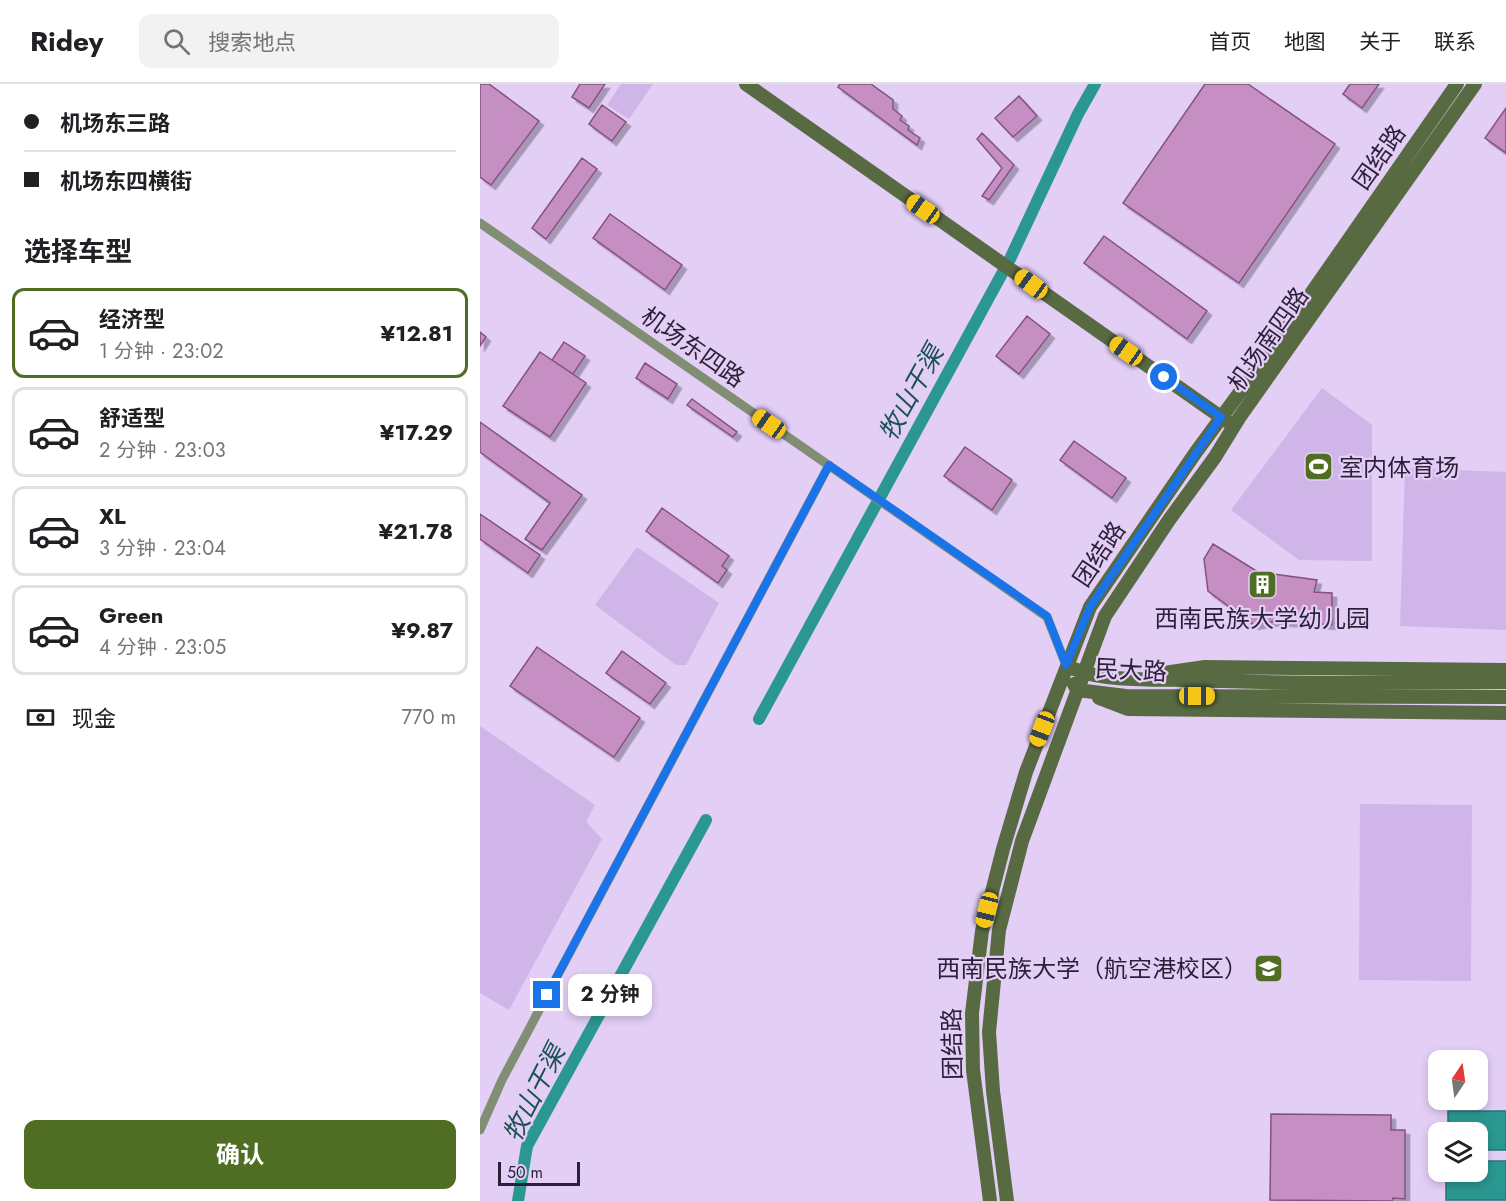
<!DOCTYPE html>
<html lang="zh">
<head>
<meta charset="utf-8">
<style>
	body { margin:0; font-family:Jost,"Noto Sans SC",sans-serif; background:#f2f2f2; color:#202124; height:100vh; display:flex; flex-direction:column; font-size:22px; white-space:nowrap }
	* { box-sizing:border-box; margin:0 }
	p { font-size:20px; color:#757577 }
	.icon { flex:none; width:33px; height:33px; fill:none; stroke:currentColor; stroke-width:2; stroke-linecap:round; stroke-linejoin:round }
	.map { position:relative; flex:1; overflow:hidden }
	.details { display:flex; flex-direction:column; background:#fff; width:480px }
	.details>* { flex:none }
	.top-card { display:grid; align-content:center; height:132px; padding:0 24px; background:#fff }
	.needle { width:39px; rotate:13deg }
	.tools { position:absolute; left:948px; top:966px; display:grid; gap:12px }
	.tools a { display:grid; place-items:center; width:60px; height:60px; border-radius:12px; background:#fff; box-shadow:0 3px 9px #0003; font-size:30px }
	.scale { position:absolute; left:18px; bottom:15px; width:82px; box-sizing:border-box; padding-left:6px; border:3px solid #2d1f38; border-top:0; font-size:16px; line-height:21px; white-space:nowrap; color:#2d1f38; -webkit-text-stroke:4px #e3cef6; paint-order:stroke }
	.end { position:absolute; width:27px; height:27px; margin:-14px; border:8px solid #1a73e8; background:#fff; box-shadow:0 0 0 3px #fff }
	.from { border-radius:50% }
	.bubble { position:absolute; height:42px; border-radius:12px; background:#fff; box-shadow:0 3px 9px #0003; font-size:20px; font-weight:700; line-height:42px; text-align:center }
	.car { position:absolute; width:18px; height:36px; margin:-18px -9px; border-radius:8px; box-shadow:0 0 4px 2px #0007; background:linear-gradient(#f5c518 24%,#345 0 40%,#f5c518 0 76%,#345 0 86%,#f5c518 0) }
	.top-card b { display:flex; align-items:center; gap:21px; height:57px; font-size:22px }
	.top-card b+b { border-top:2px solid #e0e0e0 }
	.top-card i { width:15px; height:15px; background:#202124 }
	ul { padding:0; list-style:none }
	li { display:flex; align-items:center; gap:18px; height:90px; margin:0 12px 9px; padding:0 12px; border:3px solid #e0e0e0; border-radius:12px }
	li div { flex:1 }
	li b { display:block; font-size:22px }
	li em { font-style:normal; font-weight:700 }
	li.selected { border-color:#4f6e23 }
	li>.icon { width:54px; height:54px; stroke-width:1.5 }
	h2 { padding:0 24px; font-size:27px; line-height:72px }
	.pay { display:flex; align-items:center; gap:15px; height:66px; padding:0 24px; font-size:22px }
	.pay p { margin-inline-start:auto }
	.action { display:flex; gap:12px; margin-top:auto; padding:12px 24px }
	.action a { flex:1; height:69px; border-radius:12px; background:#4f6e23; color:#fff; font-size:24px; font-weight:700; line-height:69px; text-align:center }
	header { display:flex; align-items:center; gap:36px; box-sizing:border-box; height:84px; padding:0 30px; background:#fff; border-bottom:2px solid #e0e0e0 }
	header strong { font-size:28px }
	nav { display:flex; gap:33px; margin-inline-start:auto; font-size:21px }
	.search { width:420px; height:54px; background:#f2f2f2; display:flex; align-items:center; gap:15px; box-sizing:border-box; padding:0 21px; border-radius:12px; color:#757577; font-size:22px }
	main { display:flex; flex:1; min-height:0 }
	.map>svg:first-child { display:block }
</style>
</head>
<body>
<header>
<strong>Ridey</strong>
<div class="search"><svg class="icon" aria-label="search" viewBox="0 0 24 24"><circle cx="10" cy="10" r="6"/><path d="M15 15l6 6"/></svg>搜索地点</div>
<nav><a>首页</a><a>地图</a><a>关于</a><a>联系</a></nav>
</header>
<main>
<section class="details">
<div class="top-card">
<b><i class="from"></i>机场东三路</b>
<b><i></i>机场东四横街</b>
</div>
<h2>选择车型</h2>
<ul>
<li class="selected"><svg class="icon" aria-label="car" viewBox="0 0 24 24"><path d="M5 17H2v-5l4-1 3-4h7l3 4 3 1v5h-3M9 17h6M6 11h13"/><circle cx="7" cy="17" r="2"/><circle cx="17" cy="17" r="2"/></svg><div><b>经济型</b><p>1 分钟 · 23:02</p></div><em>¥12.81</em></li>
<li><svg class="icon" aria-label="car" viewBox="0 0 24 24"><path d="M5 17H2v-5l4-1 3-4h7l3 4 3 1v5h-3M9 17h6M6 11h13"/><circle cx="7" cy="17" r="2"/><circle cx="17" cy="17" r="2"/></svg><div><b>舒适型</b><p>2 分钟 · 23:03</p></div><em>¥17.29</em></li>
<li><svg class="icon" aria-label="car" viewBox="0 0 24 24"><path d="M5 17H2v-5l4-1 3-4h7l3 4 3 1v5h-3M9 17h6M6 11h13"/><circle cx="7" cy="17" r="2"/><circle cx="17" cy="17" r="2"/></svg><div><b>XL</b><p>3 分钟 · 23:04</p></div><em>¥21.78</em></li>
<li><svg class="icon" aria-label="car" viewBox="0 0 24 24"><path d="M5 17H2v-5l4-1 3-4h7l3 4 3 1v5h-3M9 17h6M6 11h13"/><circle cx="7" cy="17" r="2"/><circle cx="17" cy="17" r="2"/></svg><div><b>Green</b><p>4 分钟 · 23:05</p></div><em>¥9.87</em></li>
</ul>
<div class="pay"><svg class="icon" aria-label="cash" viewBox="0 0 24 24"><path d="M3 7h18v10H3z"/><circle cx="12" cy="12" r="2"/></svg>现金<p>770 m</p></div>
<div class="action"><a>确认</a></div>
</section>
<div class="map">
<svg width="1026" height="1117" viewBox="0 0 1026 1117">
	<defs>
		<filter id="shadow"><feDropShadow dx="4.5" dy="4.5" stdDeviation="0" flood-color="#0004"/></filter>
	</defs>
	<rect width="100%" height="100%" fill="#e3cef6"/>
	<path fill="#d0b5e9" d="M141,0H173L149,35L127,21Z
		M842,304L892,341V477L819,476L751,426Z
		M925,384L1026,388V546L920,542Z
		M157,463L239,519L206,581H196L115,521Z
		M0,642L115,721L106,738L122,755L29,926L0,909Z
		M880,720L992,721L991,897L879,896Z"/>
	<path fill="#2a9790" stroke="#2b7376" stroke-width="1.5" d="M968,1027H1026V1066H998V1048H968Z
		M998,1077H1026V1116H966V1088H998Z"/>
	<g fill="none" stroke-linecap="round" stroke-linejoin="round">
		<path stroke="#2a9790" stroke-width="12" d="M279,635L530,175L598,30L615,0
			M38,1117L47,1062L226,736"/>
	</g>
	<path fill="#c68fc3" stroke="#845181" stroke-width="1.5" filter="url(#shadow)" d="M0,0H9L59,37L11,101L0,93Z
		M100,0H125L109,24L92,13Z
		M360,0H391L413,16V25L422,32L420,36L429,42L428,46L440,54L437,61L358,3Z
		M725,0H768L855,60L759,199L643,119Z
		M870,0H899L882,24L863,10Z
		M539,12L557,32L533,53L515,34Z
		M122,21L146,38L132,57L109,40Z
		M1026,24V69L1005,54Z
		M502,49L534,81L509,116L502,112L522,84L497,55Z
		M102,74L117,85L66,155L52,144Z
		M130,130L202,181L185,206L113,154Z
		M624,152L727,227L707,255L604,179Z
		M547,232L570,250L539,290L516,272Z
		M0,248L6,253L0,262Z
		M84,258L105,272L93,290L72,276Z
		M60,268L106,299L70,353L23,322Z
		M165,279L197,300L188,315L156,294Z
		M212,315L257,348L253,353L207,321Z
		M0,338L102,411L62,466L45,455L70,419L0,368Z
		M594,357L646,394L632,414L580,376Z
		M485,363L532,396L512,426L464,392Z
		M182,424L249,472L242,482L247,486L238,499L166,447Z
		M0,430L60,471L48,489L0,455Z
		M733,460L778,488L837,496L834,508L852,509V541L796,537L774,541L728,507L724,475Z
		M57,563L160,634L134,673L30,602Z
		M142,567L186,599L170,620L126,589Z
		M791,1030L911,1031V1046H925V1115L913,1114L912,1117L790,1116Z"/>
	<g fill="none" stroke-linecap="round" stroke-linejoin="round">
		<path stroke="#818e73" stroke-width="9" d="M0,139L567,533L586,581
			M0,1046L22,996L349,381"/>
		<path stroke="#586a42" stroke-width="14" d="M266,0L748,338
			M594,585C625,598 678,595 712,596C816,600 921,599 1026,598
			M684,589L725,583L1026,586
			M594,600L597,606L646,612L1026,613
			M619,614L648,625L1026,629
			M510,1117L493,986L492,929L502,847L523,765L546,688L610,523L716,368L805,247L977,0
			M527,1117L513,1007L509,948L519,846L542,757L625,532L689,436L735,373L759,334L995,0"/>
	</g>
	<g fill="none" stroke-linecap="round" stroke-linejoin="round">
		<path stroke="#1a73e8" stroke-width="8" d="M67,911L349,381L567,532L586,581L610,523L741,333L684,293"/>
	</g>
	<defs>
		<symbol id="stadium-square" viewBox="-11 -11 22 22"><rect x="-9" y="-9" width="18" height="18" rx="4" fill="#4f6e23" stroke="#e3cef6"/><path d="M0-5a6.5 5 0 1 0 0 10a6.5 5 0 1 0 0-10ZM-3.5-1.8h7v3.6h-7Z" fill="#fff"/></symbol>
		<symbol id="building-square" viewBox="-11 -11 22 22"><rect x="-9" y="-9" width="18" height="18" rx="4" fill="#4f6e23" stroke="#e3cef6"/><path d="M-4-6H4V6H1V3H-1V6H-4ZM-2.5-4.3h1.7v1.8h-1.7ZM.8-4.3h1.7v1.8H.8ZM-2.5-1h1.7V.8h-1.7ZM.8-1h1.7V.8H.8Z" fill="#fff"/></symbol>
		<symbol id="university-square" viewBox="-11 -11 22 22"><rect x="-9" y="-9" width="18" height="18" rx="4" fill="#4f6e23" stroke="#e3cef6"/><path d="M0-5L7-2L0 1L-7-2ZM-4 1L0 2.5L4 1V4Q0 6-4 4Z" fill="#fff"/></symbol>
	</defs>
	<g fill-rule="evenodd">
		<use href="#stadium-square" x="822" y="366" width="33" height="33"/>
		<use href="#building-square" x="766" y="484" width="33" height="33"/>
		<use href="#university-square" x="772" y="868" width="33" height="33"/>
	</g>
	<g text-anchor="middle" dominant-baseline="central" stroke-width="4.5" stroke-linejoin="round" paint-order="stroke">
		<g font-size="24" fill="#2d1f38" stroke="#e3cef6">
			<text transform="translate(899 73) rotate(-55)">团结路</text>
			<text transform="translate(788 255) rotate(-55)">机场南四路</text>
			<text transform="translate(213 263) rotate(35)">机场东四路</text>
			<text transform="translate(619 470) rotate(-56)">团结路</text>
			<text transform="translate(651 586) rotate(3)">民大路</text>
			<text transform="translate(472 960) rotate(-91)">团结路</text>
		</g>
		<g font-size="24" fill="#2d1f38" stroke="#e3cef6" text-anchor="start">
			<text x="859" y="383">室内体育场</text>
			<text x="782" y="534" text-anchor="middle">西南民族大学幼儿园</text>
			<text x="768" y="884" text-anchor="end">西南民族大学（航空港校区）</text>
		</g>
		<g font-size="26" font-style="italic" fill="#1a5450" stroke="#e3cef6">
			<text transform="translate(431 309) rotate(-61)">牧山干渠</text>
			<text transform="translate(54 1009) rotate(-63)">牧山干渠</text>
		</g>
	</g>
</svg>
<div class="tools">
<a><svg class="needle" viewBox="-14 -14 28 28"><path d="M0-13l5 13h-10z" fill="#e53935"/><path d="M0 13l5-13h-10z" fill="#757577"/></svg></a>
<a><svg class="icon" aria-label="layers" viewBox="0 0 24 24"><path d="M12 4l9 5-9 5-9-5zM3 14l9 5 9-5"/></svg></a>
</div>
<div class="scale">50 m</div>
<i class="end from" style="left:684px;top:293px"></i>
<i class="end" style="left:67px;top:911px"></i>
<div class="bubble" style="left:88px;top:890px;width:84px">2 分钟</div>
<i class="car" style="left:443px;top:125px;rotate:305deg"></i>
<i class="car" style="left:551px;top:200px;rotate:306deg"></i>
<i class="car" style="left:646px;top:267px;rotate:305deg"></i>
<i class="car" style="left:289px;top:340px;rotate:305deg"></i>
<i class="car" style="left:717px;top:612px;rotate:90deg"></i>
<i class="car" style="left:562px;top:645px;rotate:201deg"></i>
<i class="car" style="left:507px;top:826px;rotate:194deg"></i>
</div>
</main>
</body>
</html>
